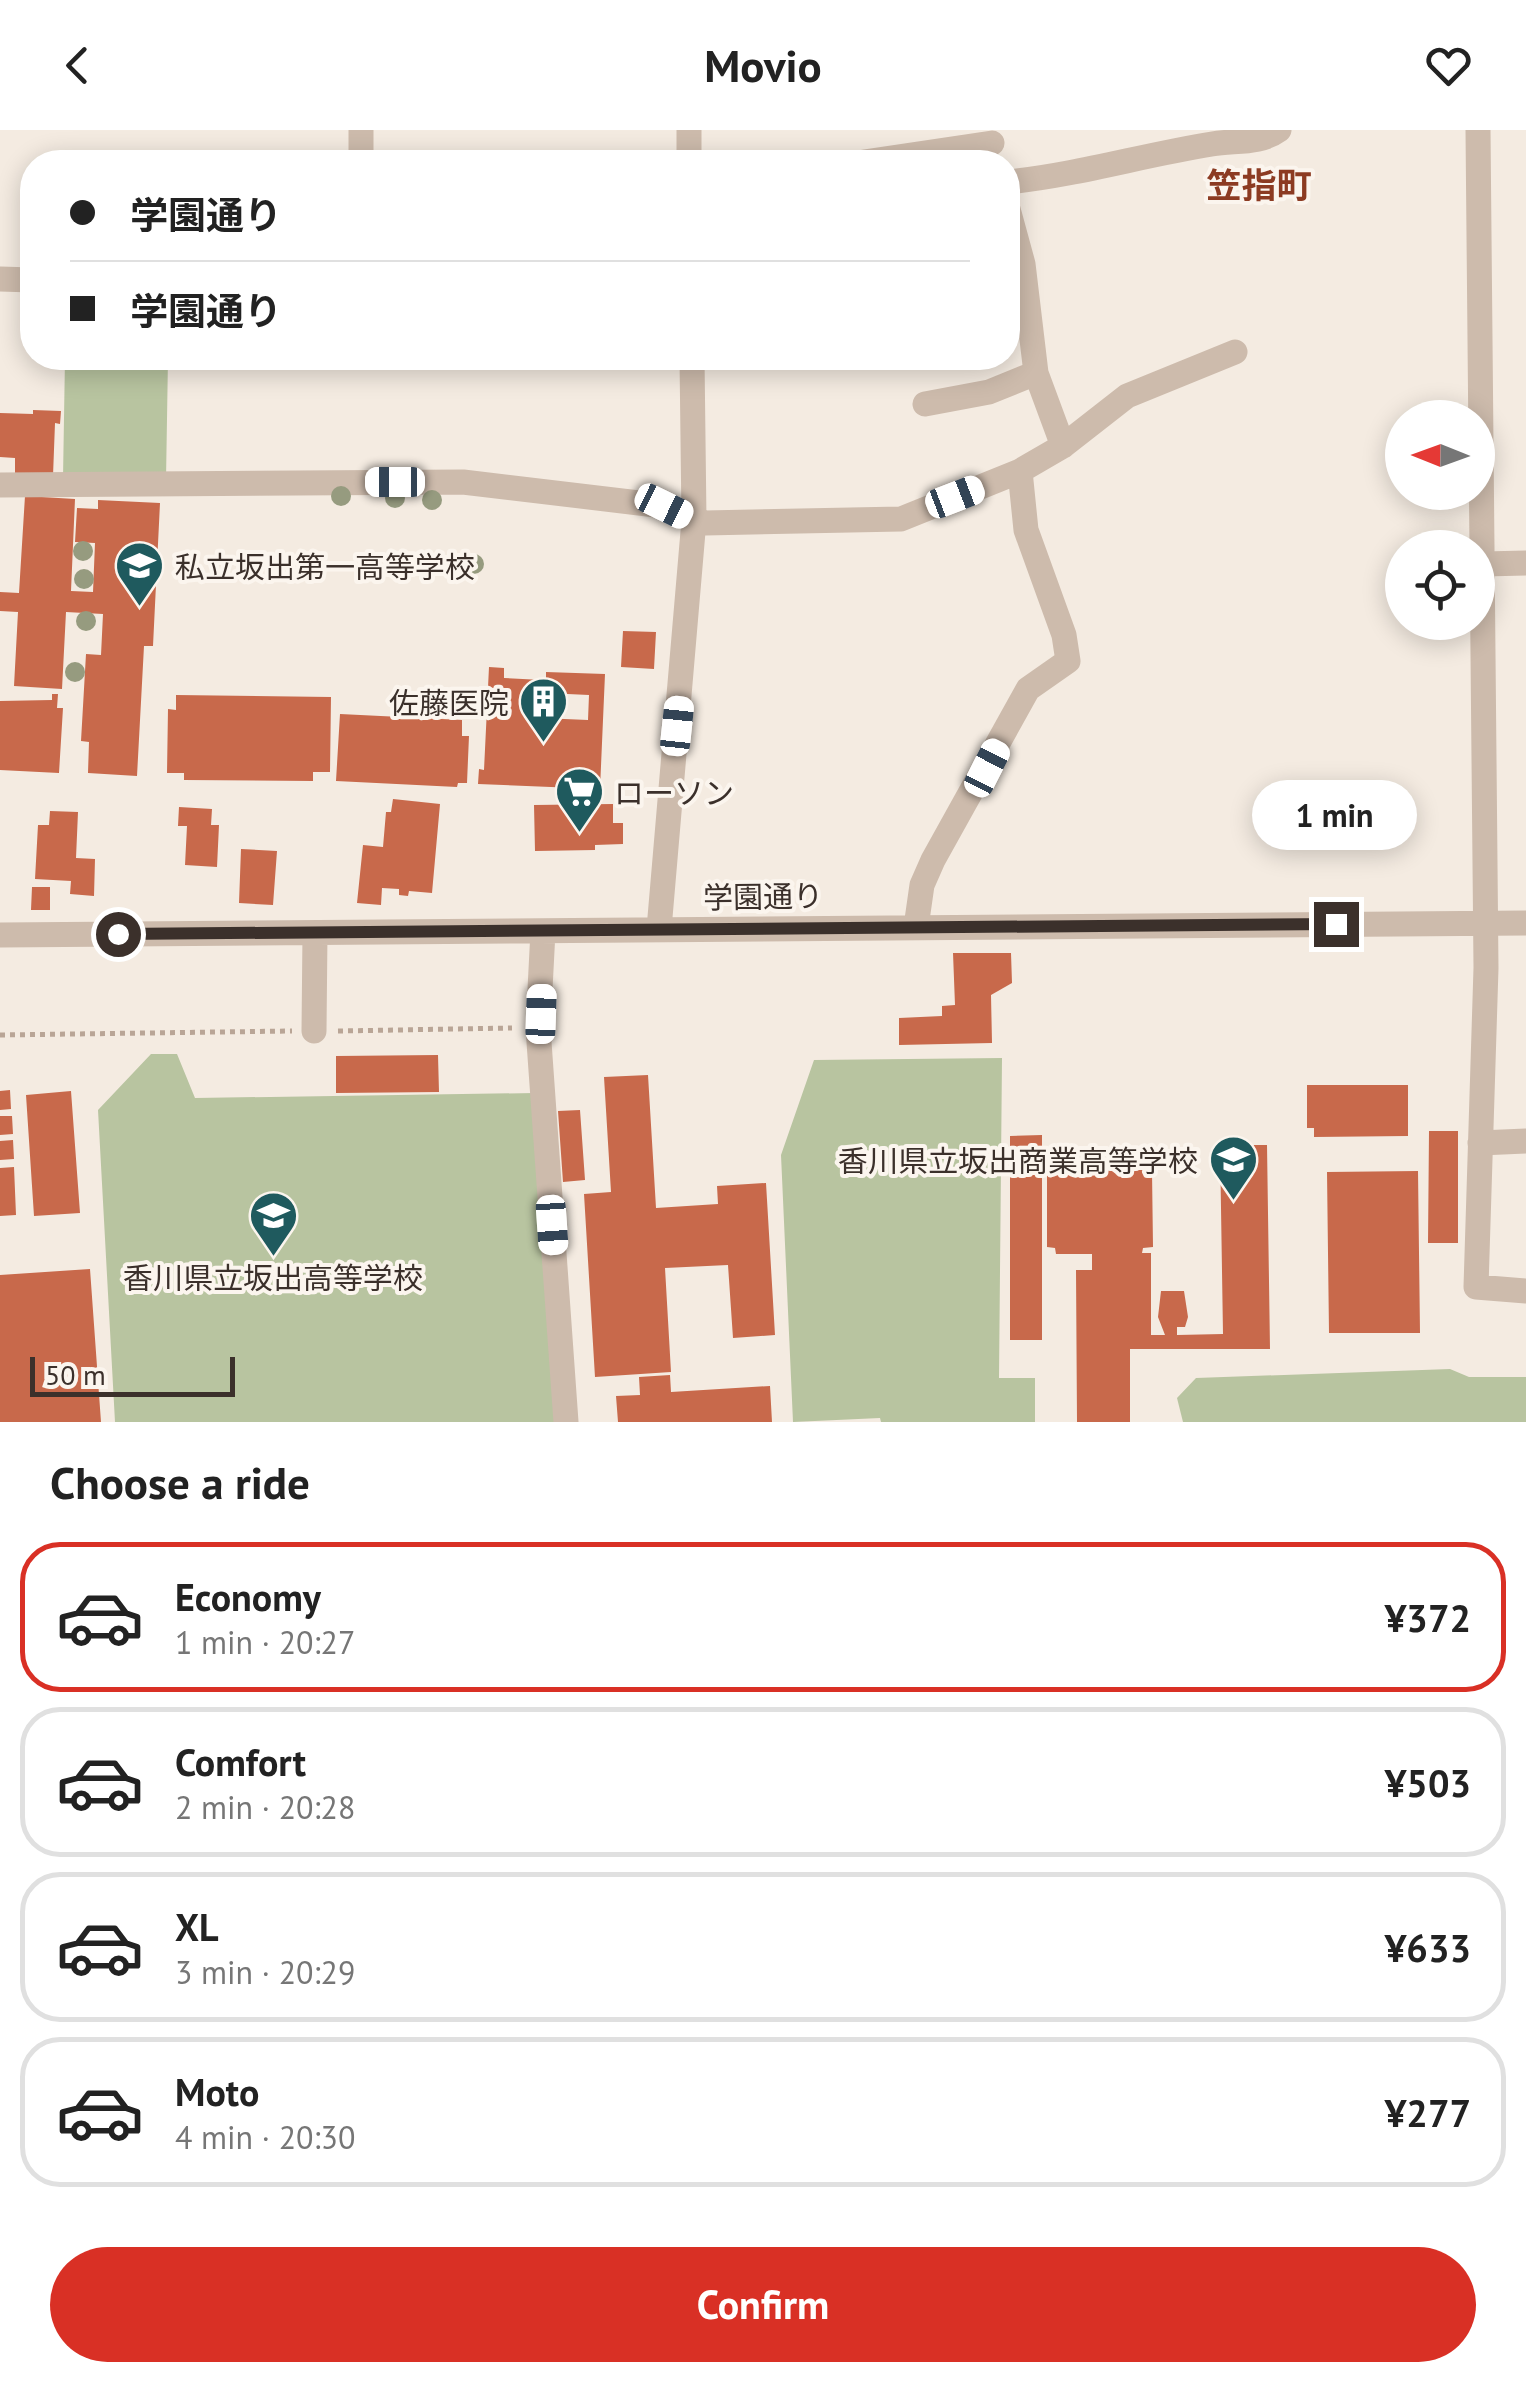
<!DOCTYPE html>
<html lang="en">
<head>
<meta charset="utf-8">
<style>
	body { margin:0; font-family:"PT Sans","Noto Sans JP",sans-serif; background:#f2f2f2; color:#222; height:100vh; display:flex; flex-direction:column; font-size:38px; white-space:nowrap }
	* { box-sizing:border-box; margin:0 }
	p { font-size:32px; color:#767676 }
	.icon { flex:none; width:55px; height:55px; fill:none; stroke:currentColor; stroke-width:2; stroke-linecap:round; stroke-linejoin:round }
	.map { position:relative; height:1292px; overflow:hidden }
	.panel { display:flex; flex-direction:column; background:#fff; flex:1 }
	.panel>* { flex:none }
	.hud { position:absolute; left:20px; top:20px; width:1000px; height:220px; border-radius:40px; box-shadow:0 5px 25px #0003; display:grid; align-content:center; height:220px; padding:0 50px; background:#fff }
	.needle { width:65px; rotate:271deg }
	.buttons { position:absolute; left:1385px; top:270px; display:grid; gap:20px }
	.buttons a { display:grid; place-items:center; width:110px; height:110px; border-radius:50%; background:#fff; box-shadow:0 5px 25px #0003; font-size:50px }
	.scale { position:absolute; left:30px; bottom:25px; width:205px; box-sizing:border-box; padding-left:10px; border:5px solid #3b302b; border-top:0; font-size:28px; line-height:35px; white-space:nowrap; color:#3b302b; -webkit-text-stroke:8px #fbf5ee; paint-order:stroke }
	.end { position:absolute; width:45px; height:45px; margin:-22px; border:12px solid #3b302b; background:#fff; box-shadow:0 0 0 5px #fff }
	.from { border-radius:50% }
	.bubble { position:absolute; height:70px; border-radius:35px; background:#fff; box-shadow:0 5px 25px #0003; font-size:32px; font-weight:700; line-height:70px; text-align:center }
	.car { position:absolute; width:30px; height:60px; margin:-30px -15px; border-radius:12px; box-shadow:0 0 8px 2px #0007; background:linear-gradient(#fff 24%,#345 0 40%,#fff 0 76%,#345 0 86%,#fff 0) }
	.hud b { display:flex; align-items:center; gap:35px; height:95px; font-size:38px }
	.hud b+b { border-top:2px solid #e0e0e0 }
	.hud i { width:25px; height:25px; background:#222 }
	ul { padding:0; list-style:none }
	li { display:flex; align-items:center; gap:30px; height:150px; margin:0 20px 15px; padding:0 30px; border:5px solid #e0e0e0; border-radius:40px }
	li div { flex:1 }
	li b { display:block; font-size:38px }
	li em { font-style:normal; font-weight:700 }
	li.on { border-color:#d93025 }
	li>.icon { width:90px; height:90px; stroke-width:1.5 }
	h2 { padding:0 50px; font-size:45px; line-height:120px }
	.action { display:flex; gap:20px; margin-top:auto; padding:20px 50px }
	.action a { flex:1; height:115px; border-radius:60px; background:#d93025; color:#fff; font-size:40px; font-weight:700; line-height:115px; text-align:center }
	header { display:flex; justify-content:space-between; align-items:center; height:130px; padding:0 50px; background:#fff; font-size:45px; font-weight:700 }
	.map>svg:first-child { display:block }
</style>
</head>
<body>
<header><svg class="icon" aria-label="back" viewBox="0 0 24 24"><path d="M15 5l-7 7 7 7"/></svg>Movio<svg class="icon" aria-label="heart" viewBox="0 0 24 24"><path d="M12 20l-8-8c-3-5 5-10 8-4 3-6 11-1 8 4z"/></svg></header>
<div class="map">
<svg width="1526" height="1292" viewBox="0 0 1526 1292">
	<rect width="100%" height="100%" fill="#f4ebe1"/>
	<path fill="#b8c4a0" d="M65,228H168L166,350L63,348Z
		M151,924H177L195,968L535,963L559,1292H115L98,980Z
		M1002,928L999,1248H1035V1292H881L880,1288L793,1292L781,1025L814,930Z
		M1450,1239L1469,1247H1526V1292H1183L1177,1268L1196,1248Z"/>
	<path fill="#c8694b" d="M33,280L61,281L60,294L55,293L53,346L15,345V328L0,327V283L33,284Z
		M25,366L75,369L71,461L93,462L95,413L75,412L77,378L98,379V370L160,373L153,516H144L137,646L88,643L89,612L81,611L86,524L101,525L103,484L66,482L62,559L14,556L18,482L0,481V462L19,463Z
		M623,501L656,502L654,539L621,537Z
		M489,537L504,538V548L542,550L541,588L588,590L589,565L546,563V542L605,544L600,659L478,654L479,639L484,640Z
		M52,564H58L57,578H63L59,643L0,640V571L52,570Z
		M176,565L331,567L330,642H313V651L184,650V643H167L168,579L176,580Z
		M340,584L462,590V606H469L467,653H458L457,657L336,651Z
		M393,669L440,674L432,763L409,761L408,766L399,765V759L382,758L381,775L357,773L363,715L383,717L386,682H391Z
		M613,674V693H623V714L595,715V720L535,721L534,675Z
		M179,677L212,679L211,695H219L217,737L185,735L187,696H178Z
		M50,681L78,682L76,728L95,729L94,766L70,764L71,751L35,749L38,695H49Z
		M241,719L277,721L273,775L239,773Z
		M32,757H50V780H31Z
		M953,823H1011L1012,853L991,865L992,913L899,915V888L942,886V876L955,875Z
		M438,925L439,962L336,963V926Z
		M648,945L656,1078L718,1074L717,1056L766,1053L775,1205L733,1208L728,1135L665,1138L671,1242L595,1247L584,1064L611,1062L604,947Z
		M1307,955H1408V1006L1314,1007V998H1307Z
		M10,960L11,979L0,980V961Z
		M71,961L80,1083L34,1086L26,965Z
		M580,980L585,1050L563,1052L558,981Z
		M0,986H12L13,1004L0,1005Z
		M1429,1001H1458V1113H1428Z
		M1042,1005V1210H1010V1006Z
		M13,1010L14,1029L0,1030V1011Z
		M1220,1015H1267L1270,1219H1130V1292H1077L1076,1140H1092V1124H1056L1055,1118L1047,1117V1043H1055V1033H1144V1041H1152L1153,1117L1143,1118L1142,1123H1151V1205H1165L1158,1187L1161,1161H1184L1188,1187L1185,1197H1177V1205L1223,1204Z
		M14,1037L16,1085L0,1086V1038Z
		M1418,1041L1420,1203H1329L1327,1042Z
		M90,1139L101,1292H0V1145Z
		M670,1245L671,1262L770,1256L772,1292H618L616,1266L640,1265L639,1247Z"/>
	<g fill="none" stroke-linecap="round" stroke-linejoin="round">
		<path stroke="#b9a596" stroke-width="5" stroke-dasharray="5 5" stroke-linecap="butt" d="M338,901L512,898
			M0,905L292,901"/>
		<path stroke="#cdbbac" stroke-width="25" d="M689,0V32
			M1478,0L1486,838L1476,1157L1526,1161
			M361,32V0
			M864,32L992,13
			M1008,52C1077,45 1143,25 1212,14C1235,10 1260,14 1279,0
			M1008,79L1023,134L1036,243L1063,316
			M0,149L32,150
			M925,274L989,262L1036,243
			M0,355L463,352L664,376L705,393L901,389L1020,341L1063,316L1127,266L1235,222
			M1484,434L1526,433
			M916,797L922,755L933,730L1028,559L1068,531L1064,505L1026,400L1020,341
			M659,799L694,390L692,228
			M543,801L538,898L566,1292
			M0,805L1526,793
			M314,901L315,803
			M1480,1013L1526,1011"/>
	</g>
	<g fill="#969b7f">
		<circle cx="341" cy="366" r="10"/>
		<circle cx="395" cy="368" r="10"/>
		<circle cx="432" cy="370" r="10"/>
		<circle cx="83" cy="421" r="10"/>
		<circle cx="474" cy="434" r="10"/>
		<circle cx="84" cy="449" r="10"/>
		<circle cx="86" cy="491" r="10"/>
		<circle cx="75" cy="542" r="10"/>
		<circle cx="468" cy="567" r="10"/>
	</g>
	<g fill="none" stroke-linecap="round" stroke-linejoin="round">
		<path stroke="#3b302b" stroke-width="12" d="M118,804L1336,794"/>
	</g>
	<defs>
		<symbol id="school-pin" viewBox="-11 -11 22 30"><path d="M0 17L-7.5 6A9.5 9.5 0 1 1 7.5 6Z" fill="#1f5a5e" stroke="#fbf5ee"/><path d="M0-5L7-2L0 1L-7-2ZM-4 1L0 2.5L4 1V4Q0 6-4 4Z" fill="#fff"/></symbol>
		<symbol id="building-pin" viewBox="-11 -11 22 30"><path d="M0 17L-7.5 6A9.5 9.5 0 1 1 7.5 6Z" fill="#1f5a5e" stroke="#fbf5ee"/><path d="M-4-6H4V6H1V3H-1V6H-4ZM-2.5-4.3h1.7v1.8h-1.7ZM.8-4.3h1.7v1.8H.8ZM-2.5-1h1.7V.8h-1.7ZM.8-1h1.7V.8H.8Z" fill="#fff"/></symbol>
		<symbol id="supermarket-pin" viewBox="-11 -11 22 30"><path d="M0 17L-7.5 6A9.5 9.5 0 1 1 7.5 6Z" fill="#1f5a5e" stroke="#fbf5ee"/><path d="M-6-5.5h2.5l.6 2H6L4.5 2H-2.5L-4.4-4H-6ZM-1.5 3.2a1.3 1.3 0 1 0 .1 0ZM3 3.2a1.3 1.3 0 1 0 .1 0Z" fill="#fff"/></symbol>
	</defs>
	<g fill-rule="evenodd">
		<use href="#school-pin" x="112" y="408" width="55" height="75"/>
		<use href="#building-pin" x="516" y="544" width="55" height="75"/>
		<use href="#supermarket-pin" x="552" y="634" width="55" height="75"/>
		<use href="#school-pin" x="1206" y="1002" width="55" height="75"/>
		<use href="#school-pin" x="246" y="1058" width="55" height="75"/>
	</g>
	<g text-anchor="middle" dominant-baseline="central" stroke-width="8" stroke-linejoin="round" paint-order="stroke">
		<g font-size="30" fill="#3b302b" stroke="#fbf5ee" text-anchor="start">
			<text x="175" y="436">私立坂出第一高等学校</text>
			<text x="509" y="572" text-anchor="end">佐藤医院</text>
			<text x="614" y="662">ローソン</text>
			<text x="1198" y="1030" text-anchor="end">香川県立坂出商業高等学校</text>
			<text x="273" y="1147" text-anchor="middle">香川県立坂出高等学校</text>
		</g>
		<g font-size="30" fill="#3b302b" stroke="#fbf5ee">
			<text transform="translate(763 766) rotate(-1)">学園通り</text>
		</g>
		<g font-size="35" font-weight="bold" fill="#8c3b22" stroke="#fbf5ee">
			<text x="1259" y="55">笠指町</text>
		</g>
	</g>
</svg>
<div class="buttons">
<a><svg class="needle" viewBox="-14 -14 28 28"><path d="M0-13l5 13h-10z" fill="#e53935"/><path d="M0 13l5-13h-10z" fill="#767676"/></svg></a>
<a><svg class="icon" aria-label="locate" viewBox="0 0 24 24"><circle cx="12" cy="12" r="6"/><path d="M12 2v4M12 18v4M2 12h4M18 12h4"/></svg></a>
</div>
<div class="scale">50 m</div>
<i class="end from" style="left:118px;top:804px"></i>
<i class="end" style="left:1336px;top:794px"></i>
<div class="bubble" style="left:1252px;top:650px;width:165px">1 min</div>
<i class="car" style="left:395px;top:352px;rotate:270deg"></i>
<i class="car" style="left:955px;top:367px;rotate:69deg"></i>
<i class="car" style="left:664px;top:376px;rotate:116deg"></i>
<i class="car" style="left:677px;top:596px;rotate:6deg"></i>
<i class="car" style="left:987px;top:638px;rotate:27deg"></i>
<i class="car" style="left:541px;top:884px;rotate:2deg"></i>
<i class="car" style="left:552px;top:1095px;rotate:176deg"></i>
<div class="hud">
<b><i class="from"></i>学園通り</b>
<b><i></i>学園通り</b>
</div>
</div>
<section class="panel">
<h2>Choose a ride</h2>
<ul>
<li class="on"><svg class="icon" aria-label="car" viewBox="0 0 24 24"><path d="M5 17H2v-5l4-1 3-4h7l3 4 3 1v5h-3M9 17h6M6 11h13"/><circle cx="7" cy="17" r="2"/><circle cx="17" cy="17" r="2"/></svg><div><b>Economy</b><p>1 min · 20:27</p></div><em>¥372</em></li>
<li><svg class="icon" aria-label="car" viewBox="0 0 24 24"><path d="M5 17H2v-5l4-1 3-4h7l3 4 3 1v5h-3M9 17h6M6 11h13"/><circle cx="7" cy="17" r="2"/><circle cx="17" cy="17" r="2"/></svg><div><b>Comfort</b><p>2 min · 20:28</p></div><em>¥503</em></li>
<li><svg class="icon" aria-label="car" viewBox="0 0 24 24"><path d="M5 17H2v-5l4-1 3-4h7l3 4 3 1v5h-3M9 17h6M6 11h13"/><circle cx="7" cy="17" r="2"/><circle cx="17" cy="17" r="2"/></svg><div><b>XL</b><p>3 min · 20:29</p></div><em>¥633</em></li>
<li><svg class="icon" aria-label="car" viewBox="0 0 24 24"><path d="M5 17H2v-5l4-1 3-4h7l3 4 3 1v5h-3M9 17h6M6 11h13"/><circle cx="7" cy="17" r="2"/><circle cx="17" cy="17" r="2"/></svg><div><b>Moto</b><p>4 min · 20:30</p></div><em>¥277</em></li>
</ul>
<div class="action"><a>Confirm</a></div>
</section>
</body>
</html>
